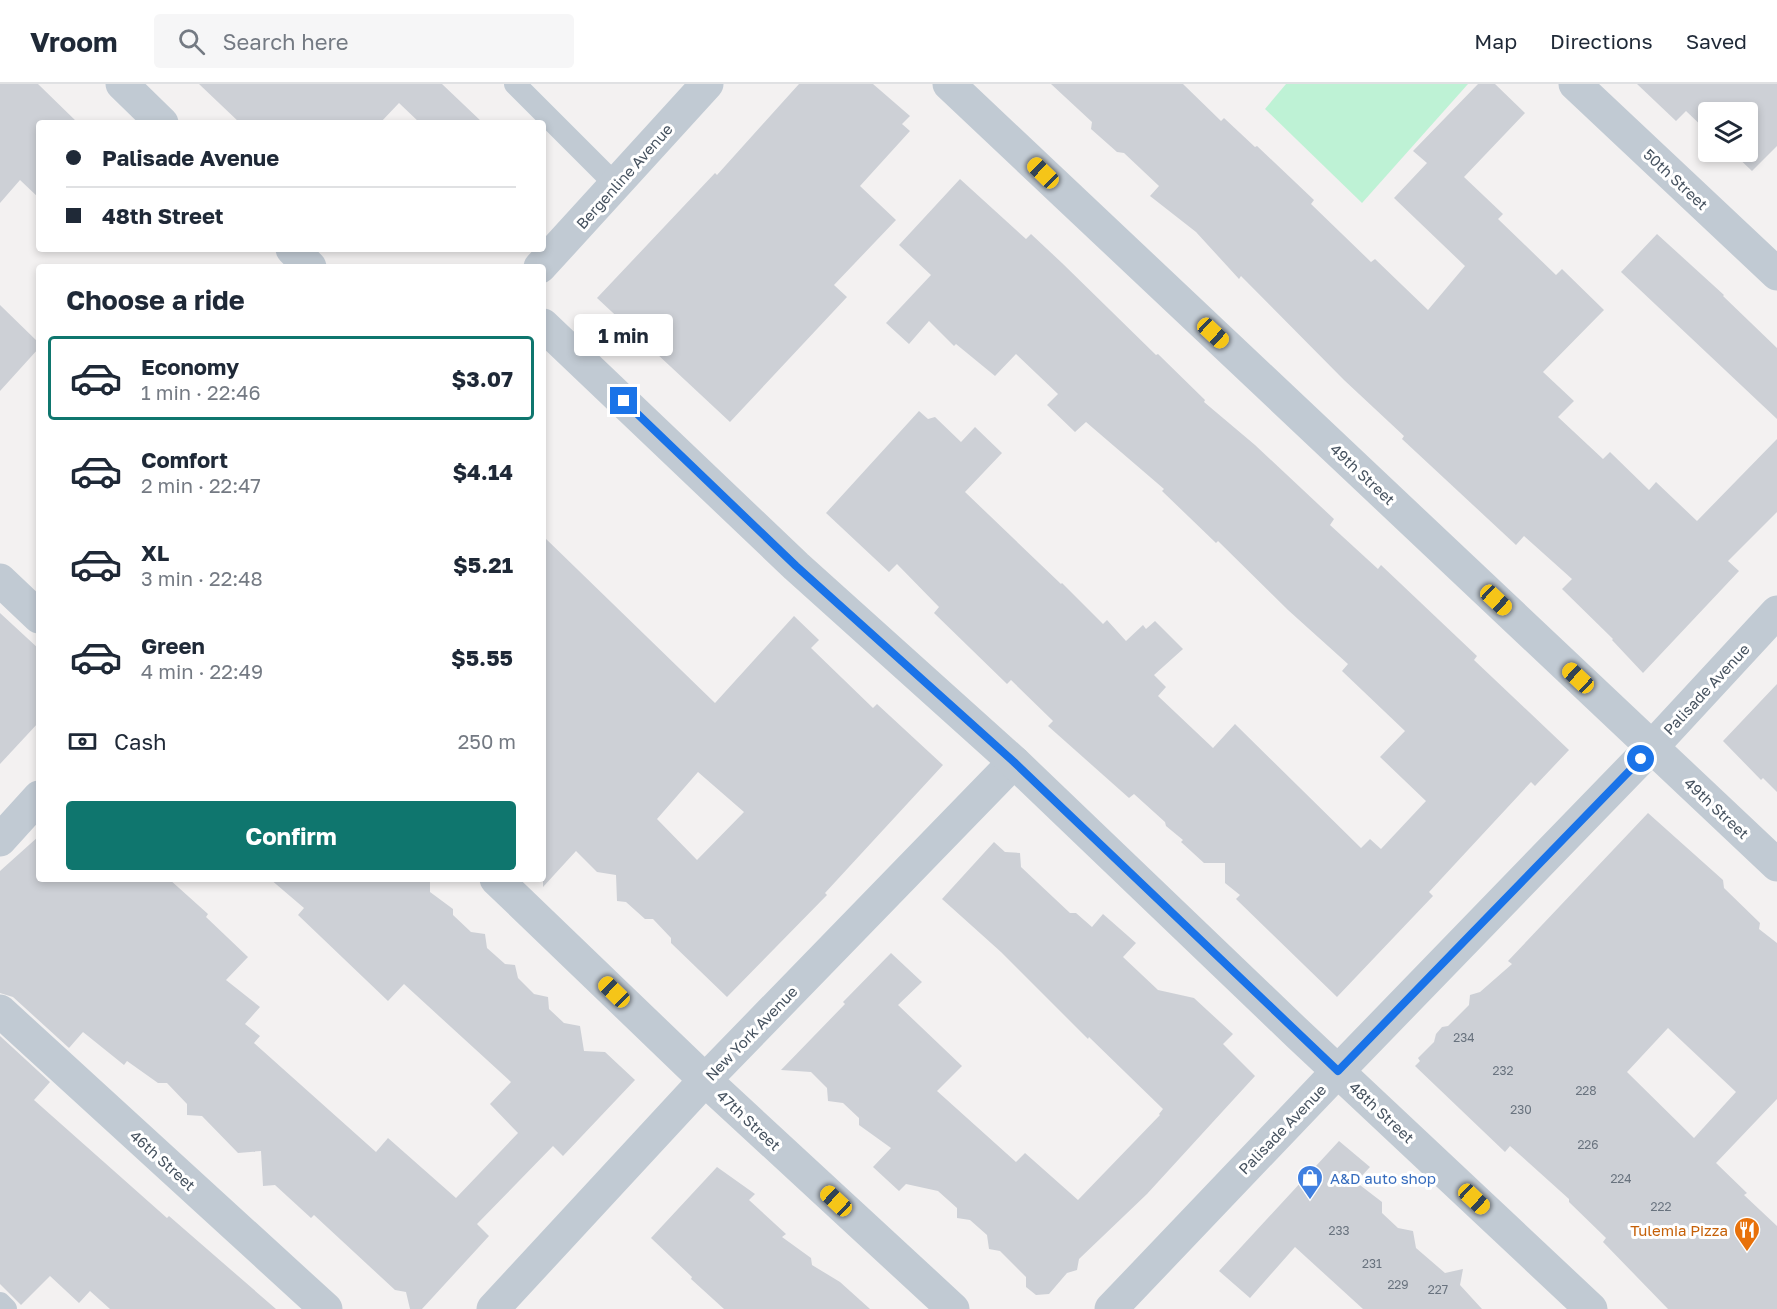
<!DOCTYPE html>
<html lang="en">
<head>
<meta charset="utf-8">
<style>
	body { margin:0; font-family:"Golos Text",sans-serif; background:#f6f6f7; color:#1f2937; height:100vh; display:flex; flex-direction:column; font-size:22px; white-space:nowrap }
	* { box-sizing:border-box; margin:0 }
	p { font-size:20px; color:#747a83 }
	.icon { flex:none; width:33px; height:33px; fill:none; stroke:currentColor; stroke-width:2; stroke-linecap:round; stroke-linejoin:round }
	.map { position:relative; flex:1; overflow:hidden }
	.drawer { position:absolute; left:36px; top:180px; width:510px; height:618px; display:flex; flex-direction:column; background:#fff; border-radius:6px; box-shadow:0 3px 9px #0003 }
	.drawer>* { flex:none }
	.top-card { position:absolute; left:36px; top:36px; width:510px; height:132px; border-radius:6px; box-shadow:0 3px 9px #0003; display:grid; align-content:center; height:132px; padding:0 30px; background:#fff }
	.controls { position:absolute; left:1698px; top:18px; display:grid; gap:12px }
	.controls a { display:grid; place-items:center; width:60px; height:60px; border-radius:6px; background:#fff; box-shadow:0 3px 9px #0003; font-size:30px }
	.end { position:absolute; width:27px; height:27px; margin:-14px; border:8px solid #1a73e8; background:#fff; box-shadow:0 0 0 3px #fff }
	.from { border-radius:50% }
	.bubble { position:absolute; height:42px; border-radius:6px; background:#fff; box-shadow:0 3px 9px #0003; font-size:20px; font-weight:700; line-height:42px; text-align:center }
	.car { position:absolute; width:18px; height:36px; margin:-18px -9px; border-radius:8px; box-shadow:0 0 4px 2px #0007; background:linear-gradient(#f5c518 24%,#345 0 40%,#f5c518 0 76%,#345 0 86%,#f5c518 0) }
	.top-card b { display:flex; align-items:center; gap:21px; height:57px; font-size:22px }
	.top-card b+b { border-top:2px solid #e0e1e3 }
	.top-card i { width:15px; height:15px; background:#1f2937 }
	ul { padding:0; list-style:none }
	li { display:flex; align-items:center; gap:18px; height:84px; margin:0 12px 9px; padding:0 18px; border:3px solid transparent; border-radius:6px }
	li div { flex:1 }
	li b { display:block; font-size:22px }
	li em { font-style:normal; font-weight:700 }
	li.current { border-color:#0f766e }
	li>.icon { width:54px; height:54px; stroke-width:1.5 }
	h2 { padding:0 30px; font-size:27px; line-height:72px }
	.pay { display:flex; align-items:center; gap:15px; height:66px; padding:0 30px; font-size:22px }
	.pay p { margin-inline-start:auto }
	.button { display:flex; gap:12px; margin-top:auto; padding:12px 30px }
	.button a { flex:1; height:69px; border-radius:6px; background:#0f766e; color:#fff; font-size:24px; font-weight:700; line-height:69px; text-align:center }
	header { display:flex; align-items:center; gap:36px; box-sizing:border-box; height:84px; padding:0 30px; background:#fff; border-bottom:2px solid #e0e1e3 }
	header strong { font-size:28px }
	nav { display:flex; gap:33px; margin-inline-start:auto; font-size:21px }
	.search { width:420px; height:54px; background:#f6f6f7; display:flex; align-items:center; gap:15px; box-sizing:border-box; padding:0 21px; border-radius:6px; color:#747a83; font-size:22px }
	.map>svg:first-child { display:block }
</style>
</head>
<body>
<header>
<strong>Vroom</strong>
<div class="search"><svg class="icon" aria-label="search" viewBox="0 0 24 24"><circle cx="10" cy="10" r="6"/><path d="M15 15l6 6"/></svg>Search here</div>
<nav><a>Map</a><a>Directions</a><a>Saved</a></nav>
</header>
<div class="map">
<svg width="1777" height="1225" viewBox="0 0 1777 1225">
	<rect width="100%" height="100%" fill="#f3f1f1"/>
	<path fill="#bef2d5" d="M1286,0H1468L1362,119L1265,25Z"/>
	<path fill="#cdd0d6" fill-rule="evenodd" d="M0,0H38L78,39H39V114L20,96L0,119Z
		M199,0H442L483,39H420L399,19L380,39H240Z
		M799,0H873L910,32L902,40L910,47L860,102L896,136L834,201L847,213L730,338L597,214L715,89L717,91Z
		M1051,0H1183L1221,37L1224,34L1255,63L1257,62L1314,116L1311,120L1371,178L1375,175L1428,226L1465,182L1394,114L1427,79L1413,67L1478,0H1495L1525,29L1464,93L1503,130L1498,135L1556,191L1562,185L1604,226L1543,288L1574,317L1558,333L1603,375L1610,368L1649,406L1656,398L1697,437L1777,355V428L1728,477L1739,487L1643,589L1612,556L1613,555L1562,505L1572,495L1524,452L1516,461L1402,355L1404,352L1344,296L1241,192L1239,195L1196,148L1150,112L1159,102L1124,69L1117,68L1091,45L1092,38Z
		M1637,0H1777V62L1752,87L1732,68H1748V28H1708V48L1686,27L1676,37Z
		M960,95L1026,155L1031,150L1062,179L1156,271L1158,270L1205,316L1204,318L1255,361L1334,435L1330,441L1378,485L1381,481L1477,572L1474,576L1569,666L1535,702L1531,698L1429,808L1433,812L1337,913L1236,815L1240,811L1225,799V779H1204L1181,758L1183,756L1166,742L1165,738L1134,710L1129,714L1048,642L1053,637L1011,596L1007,600L934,529L939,523L897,480L889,488L826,429L919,327L928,335L935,333L961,358L975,343L1002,369L965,408L1061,500L1062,499L1103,540L1107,536L1126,557L1143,541L1146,545L1155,537L1183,565L1154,591L1166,603L1158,612L1213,664L1235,640L1361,764L1370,755L1381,765L1426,717L1380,673L1405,647L1342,587L1348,580L1288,526L1218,457L1216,459L1162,407L1164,405L1086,338L1075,348L1047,321L1058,310L1016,270L995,292L956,260L954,262L929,237L909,260L886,239L931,191L899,161Z
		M1657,150L1724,211L1723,212L1777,264V335L1621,188Z
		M0,221L39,259V264L0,307Z
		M543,452L715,619L794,532L819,556L811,564L873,624L877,620L943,681L825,809L827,811L727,913L671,859V854L653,835H645L626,818L617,817L616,791L597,788L576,767L543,803ZM698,688L744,728L697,776L657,735Z
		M0,529L39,565V638L0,680Z
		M1777,600V708L1763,694L1761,696L1723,657Z
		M1648,729L1723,796L1724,804L1760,839L1759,845L1777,859V1015L1716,1079L1747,1109L1744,1111L1777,1142V1225H1668L1603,1158L1606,1154L1569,1118V1115L1510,1062L1505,1068L1415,982L1420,977L1418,974L1434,958L1436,950L1442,943L1448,942L1469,921L1470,911L1480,908L1512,880L1508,877ZM1668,944L1736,1008L1694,1054L1627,988Z
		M39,752V795H169L208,830L206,833L248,873L226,896L260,923L245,940L260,952L254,959L376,1068L388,1054L456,1114L518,1049L490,1020L511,998L404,900L388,917L298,831L304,824L270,795L430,797V808L453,825V831L471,848L485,850L487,864L505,880L515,881L518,894L534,910L548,913L549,925L564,939L580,942L584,967L605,968L635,996L563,1072L553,1062L477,1140L489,1152L422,1225H410L406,1208L395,1206L314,1131L311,1134L275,1101L263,1102L261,1067L238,1069L202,1032L187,1031V1020L167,999H158L127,977L124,981L83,948L69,964L13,913L0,909V787Z
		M994,758L1005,768L1020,769L1021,783L1070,829H1076L1092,843L1103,830L1136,859L1123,873L1158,906L1194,914L1233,950L1223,960L1255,992L1147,1110L1079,1175L1077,1186L1067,1189L1049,1210L1036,1211L1026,1203V1193L1000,1167L989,1165L987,1151L970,1136L957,1134V1124L938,1107L906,1100L899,1107L873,1083L891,1064L859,1041V1034L843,1019L828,1017L827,1004L811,988L781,986L845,920L843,918L891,869L922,898L898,921L962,982L937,1007L1016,1078L1025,1069L1078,1116L1160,1031L1159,1030L1163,1025L1089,953L1088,955L1001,868L942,815Z
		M0,952L50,998L34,1016L167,1134L169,1132L276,1225H110L90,1207L79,1219L50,1192L21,1221L0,1200Z
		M1339,1057L1370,1083L1356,1098L1382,1118V1129L1398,1144L1413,1147L1416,1164L1445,1189L1463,1185L1460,1201L1482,1225H1363L1295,1163L1250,1214L1219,1187Z
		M717,1083L755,1110L749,1116L786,1150L782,1153L811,1174L812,1181L840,1198L870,1225H724L691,1195L692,1193L651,1154Z"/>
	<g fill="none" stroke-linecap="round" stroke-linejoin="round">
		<path stroke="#c1cad3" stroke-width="22" d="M515,0L616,101
			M0,1219L6,1225"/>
		<path stroke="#c1cad3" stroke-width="33" d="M122,0L162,39
			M1575,0L1777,190
			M292,165L310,183
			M0,496L39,533
			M496,795L705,996L953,1225
			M0,927L326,1225
			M1338,987L1652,663L1777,528
			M493,1225L705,996L1014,678"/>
		<path stroke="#c1cad3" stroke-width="33" d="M949,0L1777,781
			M540,183L707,0
			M543,241L796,482L1014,678L1298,950L1591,1225
			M0,756L39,713
			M1111,1225L1338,987"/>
	</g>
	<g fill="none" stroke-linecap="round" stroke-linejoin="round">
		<path stroke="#1a73e8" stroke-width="8" d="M624,317L796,482L1014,678L1338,987L1641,675"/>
	</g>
	<defs>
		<symbol id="shop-pin" viewBox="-11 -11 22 30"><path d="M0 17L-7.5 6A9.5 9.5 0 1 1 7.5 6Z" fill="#3f7fe0" stroke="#fff"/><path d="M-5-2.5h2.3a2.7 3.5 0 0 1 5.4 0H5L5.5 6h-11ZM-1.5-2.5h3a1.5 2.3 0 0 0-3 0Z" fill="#fff"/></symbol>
		<symbol id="restaurant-pin" viewBox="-11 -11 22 30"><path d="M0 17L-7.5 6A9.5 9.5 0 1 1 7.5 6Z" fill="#e8710a" stroke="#fff"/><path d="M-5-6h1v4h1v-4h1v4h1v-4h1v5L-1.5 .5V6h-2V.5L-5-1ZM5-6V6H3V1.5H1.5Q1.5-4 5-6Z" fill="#fff"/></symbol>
	</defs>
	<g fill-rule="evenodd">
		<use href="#shop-pin" x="1295" y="1079" width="30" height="40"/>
		<use href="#restaurant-pin" x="1732" y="1131" width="30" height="40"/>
	</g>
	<g text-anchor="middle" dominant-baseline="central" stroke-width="6" stroke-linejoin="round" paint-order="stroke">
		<g font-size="12" fill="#68727e">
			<text x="1464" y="953">234</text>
			<text x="1503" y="986">232</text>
			<text x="1586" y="1006">228</text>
			<text x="1521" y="1025">230</text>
			<text x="1588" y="1060">226</text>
			<text x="1621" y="1094">224</text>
			<text x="1661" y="1122">222</text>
			<text x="1339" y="1146">233</text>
			<text x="1372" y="1179">231</text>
			<text x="1398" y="1200">229</text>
			<text x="1438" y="1205">227</text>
		</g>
		<g font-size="15" fill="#475360" stroke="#fff">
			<text transform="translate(624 92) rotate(-48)">Bergenline Avenue</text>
			<text transform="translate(1676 95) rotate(43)">50th Street</text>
			<text transform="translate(1363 390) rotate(43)">49th Street</text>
			<text transform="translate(1706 605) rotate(-47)">Palisade Avenue</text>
			<text transform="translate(1717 724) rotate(43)">49th Street</text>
			<text transform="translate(751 949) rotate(-46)">New York Avenue</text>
			<text transform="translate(1382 1028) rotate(43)">48th Street</text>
			<text transform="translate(749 1036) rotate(43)">47th Street</text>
			<text transform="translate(1282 1045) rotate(-46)">Palisade Avenue</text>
			<text transform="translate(163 1076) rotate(42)">46th Street</text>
		</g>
		<g font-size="15" fill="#366cbe" stroke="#fff" text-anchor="start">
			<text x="1330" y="1094">A&amp;D auto shop</text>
		</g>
		<g font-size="15" fill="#c56008" stroke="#fff" text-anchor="end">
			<text x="1728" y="1146">Tulemia Pizza</text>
		</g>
	</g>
</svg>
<div class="controls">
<a><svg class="icon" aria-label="layers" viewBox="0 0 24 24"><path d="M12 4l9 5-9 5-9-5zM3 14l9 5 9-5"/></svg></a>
</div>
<i class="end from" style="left:1641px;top:675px"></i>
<i class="end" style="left:624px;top:317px"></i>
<div class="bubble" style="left:574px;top:230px;width:99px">1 min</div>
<i class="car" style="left:1043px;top:89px;rotate:314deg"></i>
<i class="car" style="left:1213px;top:249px;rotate:133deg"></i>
<i class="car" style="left:1496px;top:516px;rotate:133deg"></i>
<i class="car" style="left:1578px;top:594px;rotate:313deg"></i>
<i class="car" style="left:614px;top:908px;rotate:314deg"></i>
<i class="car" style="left:1474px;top:1115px;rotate:133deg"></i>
<i class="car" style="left:836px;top:1117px;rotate:313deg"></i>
<div class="top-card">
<b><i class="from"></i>Palisade Avenue</b>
<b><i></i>48th Street</b>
</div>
<section class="drawer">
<h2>Choose a ride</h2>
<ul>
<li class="current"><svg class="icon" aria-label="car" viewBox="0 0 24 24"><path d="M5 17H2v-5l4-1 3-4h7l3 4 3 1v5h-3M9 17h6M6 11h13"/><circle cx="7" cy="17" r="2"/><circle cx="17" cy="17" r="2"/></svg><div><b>Economy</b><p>1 min · 22:46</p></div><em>$3.07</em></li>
<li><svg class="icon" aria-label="car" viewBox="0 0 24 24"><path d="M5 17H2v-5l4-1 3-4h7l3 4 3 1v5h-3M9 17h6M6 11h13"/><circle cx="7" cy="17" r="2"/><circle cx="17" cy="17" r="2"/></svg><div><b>Comfort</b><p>2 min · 22:47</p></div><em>$4.14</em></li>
<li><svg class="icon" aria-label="car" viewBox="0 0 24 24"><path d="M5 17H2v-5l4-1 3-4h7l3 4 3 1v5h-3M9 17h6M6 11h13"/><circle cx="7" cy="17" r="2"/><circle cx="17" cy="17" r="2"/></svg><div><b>XL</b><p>3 min · 22:48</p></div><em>$5.21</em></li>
<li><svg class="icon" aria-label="car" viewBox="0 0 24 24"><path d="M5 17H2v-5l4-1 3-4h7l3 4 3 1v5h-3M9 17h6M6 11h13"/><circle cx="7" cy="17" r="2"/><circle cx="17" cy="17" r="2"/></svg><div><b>Green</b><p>4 min · 22:49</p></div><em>$5.55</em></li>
</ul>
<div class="pay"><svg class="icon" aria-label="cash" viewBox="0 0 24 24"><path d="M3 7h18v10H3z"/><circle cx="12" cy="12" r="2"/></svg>Cash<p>250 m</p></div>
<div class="button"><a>Confirm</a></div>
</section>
</div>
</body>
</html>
